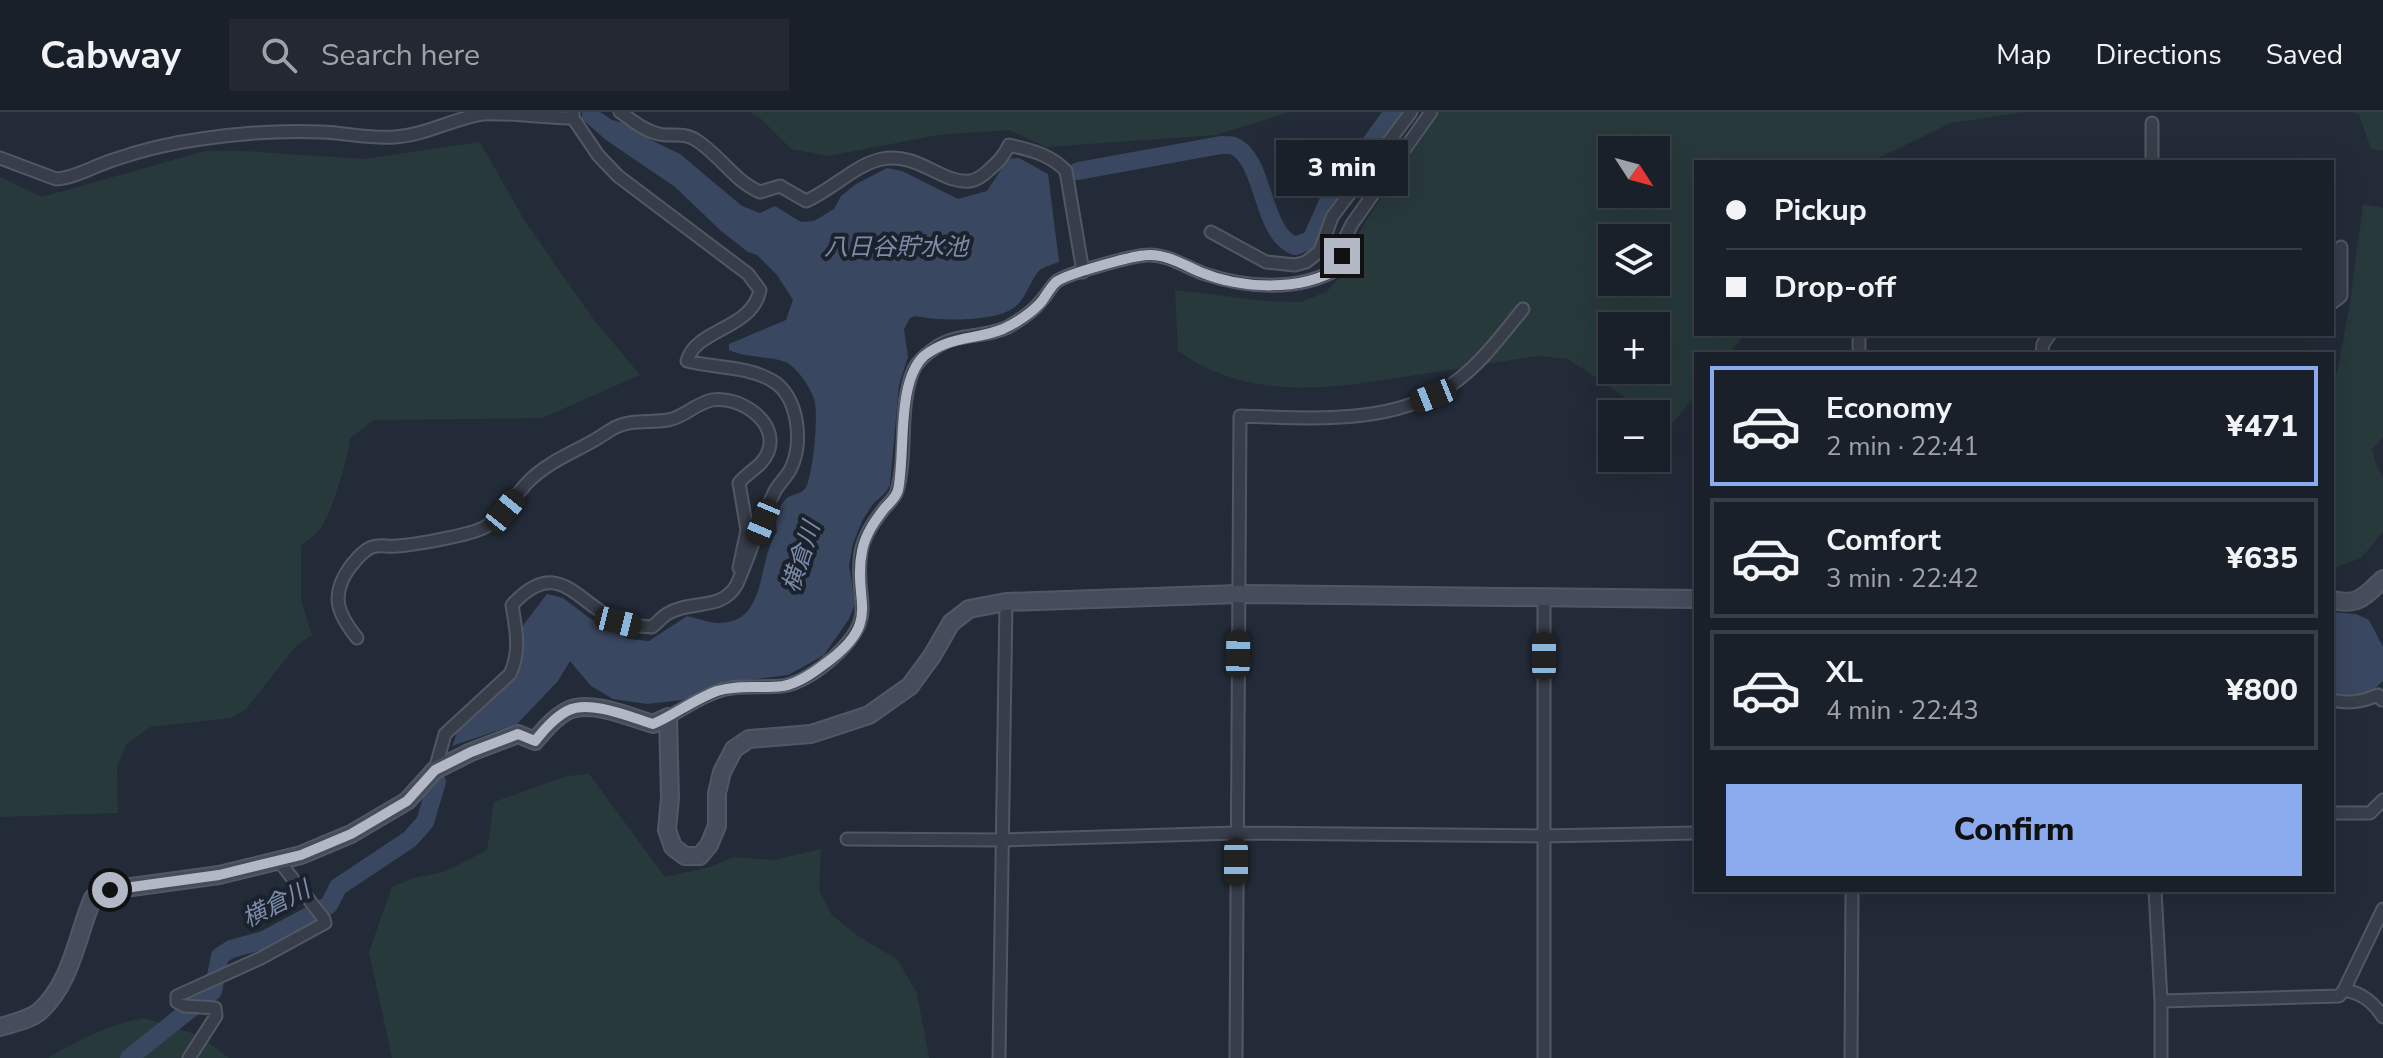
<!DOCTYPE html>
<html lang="en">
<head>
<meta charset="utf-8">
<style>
	body { margin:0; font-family:"Nunito Sans","Noto Sans JP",sans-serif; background:#232832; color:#f1f3f6; height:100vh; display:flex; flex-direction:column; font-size:30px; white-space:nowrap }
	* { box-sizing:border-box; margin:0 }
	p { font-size:26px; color:#9fa3a8 }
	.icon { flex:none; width:44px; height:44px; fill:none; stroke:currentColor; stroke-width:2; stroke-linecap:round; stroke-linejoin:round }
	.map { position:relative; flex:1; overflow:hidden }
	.side { position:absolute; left:1694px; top:240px; width:640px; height:540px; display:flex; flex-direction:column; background:#1a202a; border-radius:0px; box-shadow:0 8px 32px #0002,0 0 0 2px #383e47 }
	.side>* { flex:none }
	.top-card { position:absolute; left:1694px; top:48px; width:640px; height:176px; border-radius:0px; box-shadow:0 8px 32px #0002,0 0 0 2px #383e47; display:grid; align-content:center; height:176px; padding:0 32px; background:#1a202a }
	.needle { width:52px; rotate:126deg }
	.tools { position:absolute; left:1598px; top:24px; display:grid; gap:16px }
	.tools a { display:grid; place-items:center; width:72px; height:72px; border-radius:0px; background:#1a202a; box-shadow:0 8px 32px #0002,0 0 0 2px #383e47; font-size:40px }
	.end { position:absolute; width:36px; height:36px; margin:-18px; border:10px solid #b2b8c5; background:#111; box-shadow:0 0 0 4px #111 }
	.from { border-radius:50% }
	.bubble { position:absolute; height:56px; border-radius:0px; background:#1a202a; box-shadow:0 8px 32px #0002,0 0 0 2px #383e47; font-size:26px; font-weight:800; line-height:56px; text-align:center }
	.car { position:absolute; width:24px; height:48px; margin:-24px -12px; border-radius:10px; box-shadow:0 0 6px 2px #0007; background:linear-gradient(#222 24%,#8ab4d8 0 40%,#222 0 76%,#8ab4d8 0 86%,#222 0) }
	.top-card b { display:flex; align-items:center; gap:28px; height:76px; font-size:30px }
	.top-card b+b { border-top:2px solid #383e47 }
	.top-card i { width:20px; height:20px; background:#f1f3f6 }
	ul { padding:14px 0 0; list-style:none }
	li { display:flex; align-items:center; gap:24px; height:120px; margin:0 16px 12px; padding:0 16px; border:4px solid #383e47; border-radius:0px }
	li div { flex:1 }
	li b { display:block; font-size:30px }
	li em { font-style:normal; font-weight:800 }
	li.current { border-color:#8cabef }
	li>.icon { width:72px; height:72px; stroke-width:1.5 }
	.primary-button { display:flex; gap:16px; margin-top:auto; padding:16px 32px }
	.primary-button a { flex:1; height:92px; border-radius:0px; background:#8cabef; color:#111; font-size:32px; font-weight:800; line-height:92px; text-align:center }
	header { display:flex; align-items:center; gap:48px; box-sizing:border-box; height:112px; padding:0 40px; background:#1a202a; border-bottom:2px solid #383e47 }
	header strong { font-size:38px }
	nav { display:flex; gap:44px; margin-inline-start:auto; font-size:28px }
	.search { width:560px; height:72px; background:#232832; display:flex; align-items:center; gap:20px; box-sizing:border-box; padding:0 28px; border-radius:0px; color:#9fa3a8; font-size:30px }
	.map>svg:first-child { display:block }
</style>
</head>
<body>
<header>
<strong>Cabway</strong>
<div class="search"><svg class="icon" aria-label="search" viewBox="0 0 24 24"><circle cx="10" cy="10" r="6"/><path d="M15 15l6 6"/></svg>Search here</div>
<nav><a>Map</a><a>Directions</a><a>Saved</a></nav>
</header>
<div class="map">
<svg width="2383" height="946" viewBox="0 0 2383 946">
	<rect width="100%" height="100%" fill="#232b38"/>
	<path fill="#28393b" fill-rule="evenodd" d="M749,0H1290L1216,23L1046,35L1009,18L938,23L828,44L791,37L759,5Z
		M1440,0H2025L1951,11L1870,50H1696V222H1745L1729,242H1696V283L1669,315L1656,306V302H1650L1568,247L1538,244C1497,250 1457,257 1416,263C1334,276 1251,291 1178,239L1175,178L1265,189L1301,190L1326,180L1345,160L1356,126L1371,101ZM1612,38H1656V82H1612ZM1612,126H1656V170H1612ZM1612,214H1656V258H1612Z
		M2351,0H2383V39L2371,37L2359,3Z
		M480,30L524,108L594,208L640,263L542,306L374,308L350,326C347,349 333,399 320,417C315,423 307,429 301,434V488L312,523L296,534L246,597L231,606L150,615L126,633L117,655L118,701L0,705V65L42,85L205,39H243L364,47Z
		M2363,92L2383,96V325L2372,337L2376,352L2383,365V420L2361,446L2332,457V266L2337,262L2350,190Z
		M589,662L665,765L711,755L733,745L774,748L821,737L819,779L832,803L858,824L897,847L917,881L929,946H392L369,840L392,775L414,766L444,760L487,738L494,690L567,664Z
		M144,906L198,923L229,946H48C80,927 107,913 144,906Z"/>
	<path fill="#3a4760" d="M582,0H600L612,8L638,14L649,27L680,42L742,94L760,101L775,94L801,110L814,109L834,97L841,84L856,72L887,56L902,59L958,87L987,79L1008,47L1019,46L1048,62L1059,150C1054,152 1046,154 1041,157C1032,164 1027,184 1017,193C1000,211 938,209 915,204L910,206L904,217L908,245L899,273L890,373L886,380L873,392L862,409L853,432L849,453L855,492L849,507L824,543L803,555L788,563L723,571L682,588L647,592L613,587L603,581L591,574L570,549L558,569L517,612L452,634L457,621L518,561L520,524L524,512L547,482L563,486L588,505L628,527L649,529L687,504C697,506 708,511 718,511C769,511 756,449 777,420L775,401C779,396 783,390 787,386C794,381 803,383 807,373C813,359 819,301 814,287C810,275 799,259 789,252C774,243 748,247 729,238V232L786,208L793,188L777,163L757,143L748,140L720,118L675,75L606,28L582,7Z
		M2332,500L2356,502L2369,508L2383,535V569L2371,580L2355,587L2332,580Z"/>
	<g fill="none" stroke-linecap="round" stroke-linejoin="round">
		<path stroke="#3a4760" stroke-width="18" d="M1078,59L1221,33C1223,33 1232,33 1234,34C1265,47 1261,122 1295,134L1311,128L1328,90L1393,0
			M129,946L213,879L220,844L231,837L264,828L329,793L338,775L410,727L425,710L437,670"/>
		<defs>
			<path id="street" d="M620,0C632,8 644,19 659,22C671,25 684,20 696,28C720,43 734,69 760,80L780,74L806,89C832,78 856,52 882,47C919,40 941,72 970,69C977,68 985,62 990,57C999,49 1004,44 1009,33C1030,38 1050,42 1066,59L1083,160
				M2152,11V50
				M0,46L56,67C75,66 94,54 113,48C142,38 171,31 201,27C241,21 282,18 322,20C346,21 371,27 395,25C426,23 452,7 482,2C508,0 545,6 573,6
				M1211,120L1266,150L1295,153L1306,150L1320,139L1332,105L1411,0
				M2332,191L2341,184V135
				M1859,242V222
				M2042,242L2043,232L2050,222
				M1544,484V946
				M357,526C337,501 330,483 350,455C357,447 362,439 372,435C380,432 388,435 396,434C414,433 471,423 485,415C503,405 513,386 527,371C546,351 570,342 593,329C600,325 607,320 614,316C631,307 649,311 668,308C683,306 696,291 712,288C739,283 780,310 768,340C762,355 748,359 739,371L747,418L739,456
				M2332,588C2349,592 2361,590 2378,583L2382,588
				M668,605C683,597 699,586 716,580C737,572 760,576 782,574C800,572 821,557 834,545C881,501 853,491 861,440C864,424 873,411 883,398C888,392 895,386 897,379C908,340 898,297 913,259C917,249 929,240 938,234C959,221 986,226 1008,215C1020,208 1033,200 1041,189C1047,183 1050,176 1056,170C1065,162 1134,143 1148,143C1168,142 1187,156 1205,162C1247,176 1300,180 1339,156L1346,124L1352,112L1431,0
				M435,658L445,622L510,562C521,540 516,517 512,493C559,441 578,494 620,510C630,514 641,514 652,515C657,511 662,505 667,502C691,487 722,500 737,472C750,443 759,410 774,381C778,372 787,365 791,356C804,330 798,282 771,268C746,254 714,256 687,249C696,216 752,218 760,178L748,162L618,64L598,43L573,6V0
				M2332,701H2370L2383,688
				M847,727L1001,728L1236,721L1543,724L1696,721
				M2155,778L2161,889V946
				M2383,797L2344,878C2362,881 2373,890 2383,905
				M2161,889L2339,884L2344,878
				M189,946L216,904L215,896L185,894L177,890V884L261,846L325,811L324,807L279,749
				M999,946L1006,490
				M1236,946L1240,304C1310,306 1389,314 1451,273C1480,253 1501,224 1523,197
				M1851,946L1852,778"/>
			<path id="secondary" d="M2332,488C2359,494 2365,484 2383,467
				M0,915C13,911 30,908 40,899C72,870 77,823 93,786L110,778L219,763L301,743L351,722L407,689L435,658L471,640L518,622L535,629C544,618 554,606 567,599C589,587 630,605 653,612L668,605L670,686L667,718L673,735L685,744H700L709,733L717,714V681L722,660L734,637L749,627L811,622L869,603L910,574L932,544L951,511L969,497L1006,490L1238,482L1696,487"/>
		</defs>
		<use href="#street" stroke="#525863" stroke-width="15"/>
		<use href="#secondary" stroke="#525863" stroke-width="20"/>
		<use href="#street" stroke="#373d49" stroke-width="11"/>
		<use href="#secondary" stroke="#454c5b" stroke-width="16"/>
	</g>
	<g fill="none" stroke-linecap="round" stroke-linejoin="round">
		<path stroke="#b2b8c5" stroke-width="10" d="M110,778L219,763L301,743L351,722L407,689L435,658L471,640L518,622L535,629C544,618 554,606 567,599C589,587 630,605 653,612C674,603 695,587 717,579C739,572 761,577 783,574C800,571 817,558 830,548C883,507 852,489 862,439C865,423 874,410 884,397C889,391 896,386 898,378C906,341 896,270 924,244C948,224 976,228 1003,217C1016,211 1033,200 1042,189C1047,182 1050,176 1056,170C1066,162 1135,143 1148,143C1166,142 1184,153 1200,160C1241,177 1301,180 1339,156L1342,144"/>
	</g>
	<g text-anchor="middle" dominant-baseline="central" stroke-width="8" stroke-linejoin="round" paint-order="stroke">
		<g font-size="24" font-style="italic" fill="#7c8daa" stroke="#1c222d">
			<text x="896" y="135">八日谷貯水池</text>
			<text transform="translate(801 445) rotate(-72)">横倉川</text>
			<text transform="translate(276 792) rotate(-27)">横倉川</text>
		</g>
	</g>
</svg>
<div class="tools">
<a><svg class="needle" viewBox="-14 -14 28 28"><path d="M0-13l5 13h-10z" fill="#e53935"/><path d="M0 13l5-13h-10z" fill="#9fa3a8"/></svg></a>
<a><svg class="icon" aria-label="layers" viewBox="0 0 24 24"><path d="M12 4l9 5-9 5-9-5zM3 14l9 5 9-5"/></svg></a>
<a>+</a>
<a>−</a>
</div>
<i class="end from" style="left:110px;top:778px"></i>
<i class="end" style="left:1342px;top:144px"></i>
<div class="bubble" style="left:1276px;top:28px;width:132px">3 min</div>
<i class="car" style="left:1433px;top:284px;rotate:248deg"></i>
<i class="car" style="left:505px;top:399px;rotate:39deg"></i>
<i class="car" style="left:763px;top:410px;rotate:203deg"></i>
<i class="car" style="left:618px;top:510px;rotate:104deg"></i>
<i class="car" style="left:1238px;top:542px;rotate:1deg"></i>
<i class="car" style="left:1544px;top:544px;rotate:0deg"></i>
<i class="car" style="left:1236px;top:750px;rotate:180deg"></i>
<div class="top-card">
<b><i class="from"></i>Pickup</b>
<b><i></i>Drop-off</b>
</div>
<section class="side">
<ul>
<li class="current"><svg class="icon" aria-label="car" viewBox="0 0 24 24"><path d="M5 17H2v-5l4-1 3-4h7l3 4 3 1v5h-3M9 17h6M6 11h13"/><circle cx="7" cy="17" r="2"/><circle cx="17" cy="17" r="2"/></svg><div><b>Economy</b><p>2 min · 22:41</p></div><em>¥471</em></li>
<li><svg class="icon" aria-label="car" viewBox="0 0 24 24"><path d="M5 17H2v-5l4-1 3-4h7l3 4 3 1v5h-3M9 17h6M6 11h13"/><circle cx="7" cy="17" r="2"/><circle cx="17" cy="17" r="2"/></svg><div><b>Comfort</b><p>3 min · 22:42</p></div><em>¥635</em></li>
<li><svg class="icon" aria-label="car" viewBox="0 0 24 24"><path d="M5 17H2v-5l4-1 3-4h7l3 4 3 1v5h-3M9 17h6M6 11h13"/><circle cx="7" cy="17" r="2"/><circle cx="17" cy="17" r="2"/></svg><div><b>XL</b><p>4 min · 22:43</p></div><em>¥800</em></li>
</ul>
<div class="primary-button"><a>Confirm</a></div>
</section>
</div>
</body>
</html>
